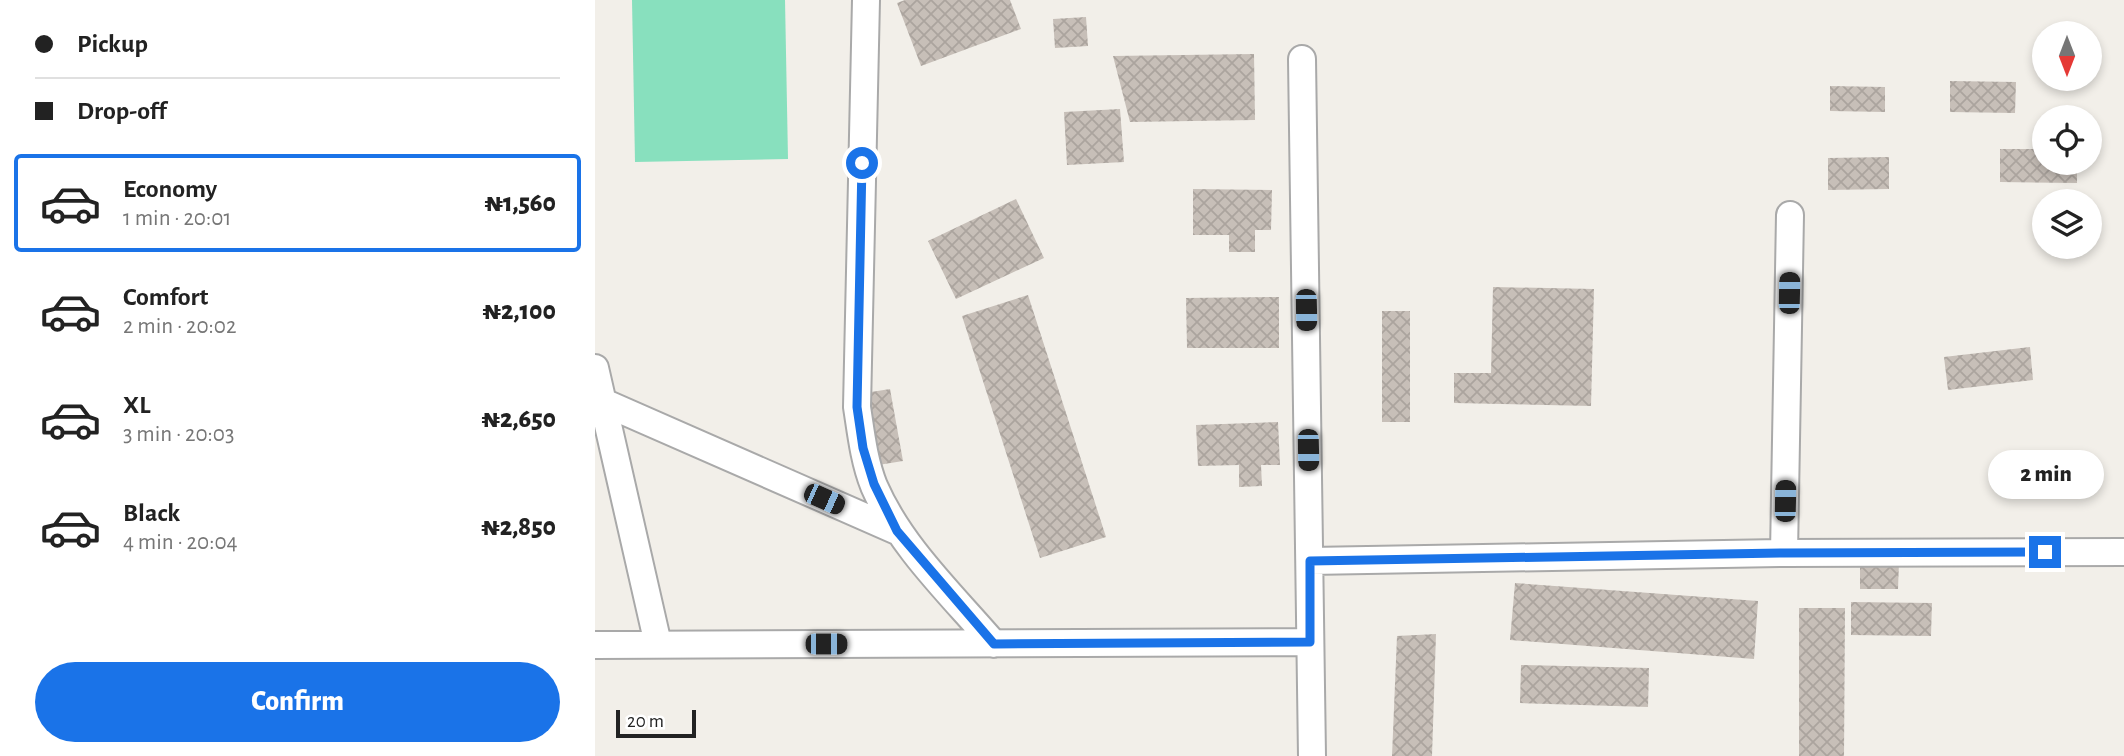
<!DOCTYPE html>
<html lang="en">
<head>
<meta charset="utf-8">
<style>
	body { margin:0; font-family:"Alegreya Sans",sans-serif; background:#f2f2f2; color:#222; height:100vh; display:flex; flex-direction:column; font-size:26px; white-space:nowrap }
	* { box-sizing:border-box; margin:0 }
	p { font-size:23px; color:#767676 }
	.icon { flex:none; width:38px; height:38px; fill:none; stroke:currentColor; stroke-width:2; stroke-linecap:round; stroke-linejoin:round }
	.map { position:relative; flex:1; overflow:hidden }
	.details { display:flex; flex-direction:column; background:#fff; width:595px }
	.details>* { flex:none }
	.banner { display:grid; align-content:center; height:154px; padding:0 35px; background:#fff }
	.needle { width:46px; rotate:180deg }
	.fabs { position:absolute; left:1437px; top:21px; display:grid; gap:14px }
	.fabs a { display:grid; place-items:center; width:70px; height:70px; border-radius:50%; background:#fff; box-shadow:0 4px 10px #0003; font-size:35px }
	.scale { position:absolute; left:21px; bottom:18px; width:80px; box-sizing:border-box; padding-left:7px; border:4px solid #222; border-top:0; font-size:19px; line-height:24px; white-space:nowrap; color:#222; -webkit-text-stroke:5px #fff; paint-order:stroke }
	.end { position:absolute; width:32px; height:32px; margin:-16px; border:9px solid #1a73e8; background:#fff; box-shadow:0 0 0 4px #fff }
	.from { border-radius:50% }
	.bubble { position:absolute; height:49px; border-radius:24px; background:#fff; box-shadow:0 4px 10px #0003; font-size:23px; font-weight:800; line-height:49px; text-align:center }
	.car { position:absolute; width:21px; height:42px; margin:-21px -10px; border-radius:9px; box-shadow:0 0 5px 2px #0007; background:linear-gradient(#222 24%,#8ab4d8 0 40%,#222 0 76%,#8ab4d8 0 86%,#222 0) }
	.banner b { display:flex; align-items:center; gap:24px; height:66px; font-size:26px }
	.banner b+b { border-top:2px solid #e0e0e0 }
	.banner i { width:18px; height:18px; background:#222 }
	ul { padding:0; list-style:none }
	li { display:flex; align-items:center; gap:21px; height:98px; margin:0 14px 10px; padding:0 21px; border:4px solid transparent; border-radius:7px }
	li div { flex:1 }
	li b { display:block; font-size:26px }
	li em { font-style:normal; font-weight:800 }
	li.active { border-color:#1a73e8 }
	li>.icon { width:63px; height:63px; stroke-width:1.5 }
	.cta { display:flex; gap:14px; margin-top:auto; padding:14px 35px }
	.cta a { flex:1; height:80px; border-radius:42px; background:#1a73e8; color:#fff; font-size:28px; font-weight:800; line-height:80px; text-align:center }
	main { display:flex; flex:1; min-height:0 }
	.map>svg:first-child { display:block }
</style>
</head>
<body>
<main>
<section class="details">
<div class="banner">
<b><i class="from"></i>Pickup</b>
<b><i></i>Drop-off</b>
</div>
<ul>
<li class="active"><svg class="icon" aria-label="car" viewBox="0 0 24 24"><path d="M5 17H2v-5l4-1 3-4h7l3 4 3 1v5h-3M9 17h6M6 11h13"/><circle cx="7" cy="17" r="2"/><circle cx="17" cy="17" r="2"/></svg><div><b>Economy</b><p>1 min · 20:01</p></div><em>₦1,560</em></li>
<li><svg class="icon" aria-label="car" viewBox="0 0 24 24"><path d="M5 17H2v-5l4-1 3-4h7l3 4 3 1v5h-3M9 17h6M6 11h13"/><circle cx="7" cy="17" r="2"/><circle cx="17" cy="17" r="2"/></svg><div><b>Comfort</b><p>2 min · 20:02</p></div><em>₦2,100</em></li>
<li><svg class="icon" aria-label="car" viewBox="0 0 24 24"><path d="M5 17H2v-5l4-1 3-4h7l3 4 3 1v5h-3M9 17h6M6 11h13"/><circle cx="7" cy="17" r="2"/><circle cx="17" cy="17" r="2"/></svg><div><b>XL</b><p>3 min · 20:03</p></div><em>₦2,650</em></li>
<li><svg class="icon" aria-label="car" viewBox="0 0 24 24"><path d="M5 17H2v-5l4-1 3-4h7l3 4 3 1v5h-3M9 17h6M6 11h13"/><circle cx="7" cy="17" r="2"/><circle cx="17" cy="17" r="2"/></svg><div><b>Black</b><p>4 min · 20:04</p></div><em>₦2,850</em></li>
</ul>
<div class="cta"><a>Confirm</a></div>
</section>
<div class="map">
<svg width="1529" height="756" viewBox="0 0 1529 756">
	<defs>
		<pattern id="building-cross-hatch" width="8" height="8" patternUnits="userSpaceOnUse" patternTransform="scale(1.75)"><rect width="8" height="8" fill="#c7bfb8"/><path d="M0 0l8 8M0 8l8-8" fill="none" stroke="#aba49e"/></pattern>
	</defs>
	<rect width="100%" height="100%" fill="#f2efe9"/>
	<path fill="#88e0be" d="M37,0H190L193,159L40,162Z"/>
	<path fill="url(#building-cross-hatch)" d="M310,0H415L426,29L326,66L302,3Z
		M491,17L493,46L460,48L458,19Z
		M659,54L660,120L535,122L518,56Z
		M1355,81L1421,82L1420,113L1355,112Z
		M1235,86L1290,87V112L1235,111Z
		M525,109L529,162L472,165L469,112Z
		M1405,149H1449V163H1482V183L1405,182Z
		M1294,157V189L1233,190V158Z
		M598,189L677,190L676,230H660V252H634V235H598Z
		M421,199L449,258L361,299L333,241Z
		M898,287L999,289L996,406L859,403V373H896Z
		M433,295L511,537L445,558L367,316Z
		M684,297V348H592L591,298Z
		M787,311H815V422H787Z
		M1435,347L1438,380L1353,390L1349,357Z
		M295,389L308,461L283,465L270,393Z
		M683,422L685,465H666L667,486L644,487V465L603,466L601,425Z
		M1265,562H1304L1303,589H1265Z
		M920,583L1163,601L1159,659L915,640Z
		M1256,602L1337,603L1336,636L1256,635Z
		M1204,608H1250L1249,756H1204Z
		M841,634L837,756H797L802,636Z
		M926,665L1054,668L1053,707L925,703Z"/>
	<g fill="none" stroke-linecap="round" stroke-linejoin="round">
		<defs>
			<path id="minor" d="M271,0L262,407C266,433 269,461 279,486C305,546 356,594 399,644
				M707,59L717,756
				M0,368L63,644
				M8,402L302,531
				M1189,553L1195,215
				M715,561L1189,553L1529,552
				M0,645L715,642"/>
		</defs>
		<use href="#minor" stroke="#a9a9a9" stroke-width="30"/>
		<use href="#minor" stroke="#fff" stroke-width="26"/>
	</g>
	<g fill="none" stroke-linecap="round" stroke-linejoin="round">
		<path stroke="#1a73e8" stroke-width="9" d="M267,163L262,407L268,448L279,484L302,531L399,644L715,642V561L1189,553L1450,552"/>
	</g>
</svg>
<div class="fabs">
<a><svg class="needle" viewBox="-14 -14 28 28"><path d="M0-13l5 13h-10z" fill="#e53935"/><path d="M0 13l5-13h-10z" fill="#767676"/></svg></a>
<a><svg class="icon" aria-label="locate" viewBox="0 0 24 24"><circle cx="12" cy="12" r="6"/><path d="M12 2v4M12 18v4M2 12h4M18 12h4"/></svg></a>
<a><svg class="icon" aria-label="layers" viewBox="0 0 24 24"><path d="M12 4l9 5-9 5-9-5zM3 14l9 5 9-5"/></svg></a>
</div>
<div class="scale">20 m</div>
<i class="end from" style="left:267px;top:163px"></i>
<i class="end" style="left:1450px;top:552px"></i>
<div class="bubble" style="left:1393px;top:450px;width:116px">2 min</div>
<i class="car" style="left:1194px;top:293px;rotate:1deg"></i>
<i class="car" style="left:711px;top:310px;rotate:179deg"></i>
<i class="car" style="left:713px;top:450px;rotate:179deg"></i>
<i class="car" style="left:229px;top:499px;rotate:114deg"></i>
<i class="car" style="left:1190px;top:501px;rotate:1deg"></i>
<i class="car" style="left:231px;top:644px;rotate:90deg"></i>
</div>
</main>
</body>
</html>
